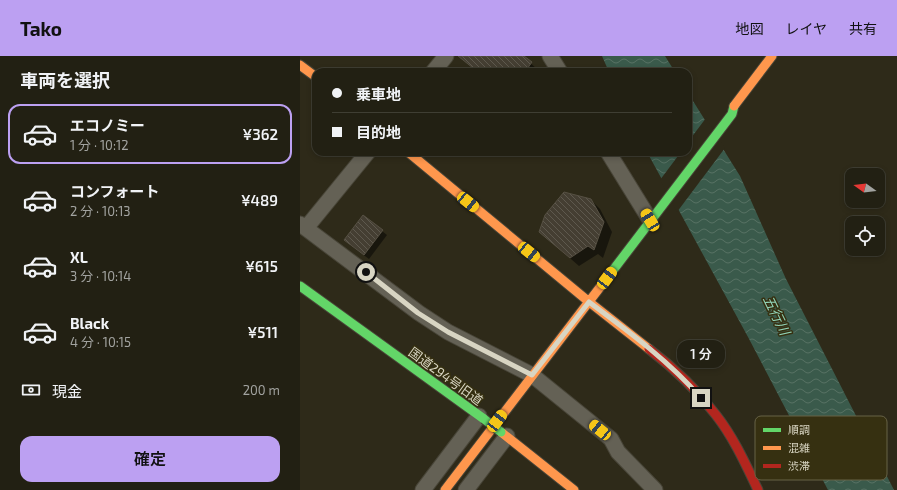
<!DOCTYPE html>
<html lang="ja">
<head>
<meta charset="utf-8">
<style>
	body { margin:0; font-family:"Exo 2","Noto Sans JP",sans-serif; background:#2a281c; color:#f1f3f6; height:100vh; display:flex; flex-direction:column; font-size:15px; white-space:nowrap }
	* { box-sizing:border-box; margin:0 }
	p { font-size:13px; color:#a2a3a0 }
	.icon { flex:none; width:22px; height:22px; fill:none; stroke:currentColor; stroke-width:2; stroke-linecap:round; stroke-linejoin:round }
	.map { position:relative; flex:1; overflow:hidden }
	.details { display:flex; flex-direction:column; background:#222013; width:300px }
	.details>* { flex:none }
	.guide { position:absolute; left:12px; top:12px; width:380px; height:88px; border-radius:12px; box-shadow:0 2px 6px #0003,0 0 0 1px #3f3e33; display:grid; align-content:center; height:88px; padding:0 20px; background:#222013 }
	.needle { width:26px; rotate:285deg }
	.controls { position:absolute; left:545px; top:112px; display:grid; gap:8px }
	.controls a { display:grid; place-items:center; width:40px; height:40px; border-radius:8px; background:#222013; box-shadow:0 2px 6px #0003,0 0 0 1px #3f3e33; font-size:20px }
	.end { position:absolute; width:18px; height:18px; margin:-9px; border:5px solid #d8d5c3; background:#111; box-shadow:0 0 0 2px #111 }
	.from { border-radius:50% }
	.bubble { position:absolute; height:28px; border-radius:12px; background:#222013; box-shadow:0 2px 6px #0003,0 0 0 1px #3f3e33; font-size:13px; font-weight:600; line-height:28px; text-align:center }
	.car { position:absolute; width:12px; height:24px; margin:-12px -6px; border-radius:5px; box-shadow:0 0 3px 1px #0007; background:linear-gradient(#f5c518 24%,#345 0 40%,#f5c518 0 76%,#345 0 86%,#f5c518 0) }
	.guide b { display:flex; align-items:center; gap:14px; height:38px; font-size:15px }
	.guide b+b { border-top:1px solid #3f3e33 }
	.guide i { width:10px; height:10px; background:#f1f3f6 }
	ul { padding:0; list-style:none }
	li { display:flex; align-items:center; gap:12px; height:60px; margin:0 8px 6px; padding:0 12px; border:2px solid transparent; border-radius:12px }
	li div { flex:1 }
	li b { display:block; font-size:15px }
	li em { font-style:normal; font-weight:600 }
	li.current { border-color:#bca0f2 }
	li>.icon { width:36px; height:36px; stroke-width:1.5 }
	h2 { padding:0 20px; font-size:18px; line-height:48px }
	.pay { display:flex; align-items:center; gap:10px; height:44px; padding:0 20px; font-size:15px }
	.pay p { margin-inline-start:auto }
	.button { display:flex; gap:8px; margin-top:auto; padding:8px 20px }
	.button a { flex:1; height:46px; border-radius:12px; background:#bca0f2; color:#111; font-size:16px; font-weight:600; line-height:46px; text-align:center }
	header { display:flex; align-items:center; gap:24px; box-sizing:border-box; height:56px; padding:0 20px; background:#bca0f2; color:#111 }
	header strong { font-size:19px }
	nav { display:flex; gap:22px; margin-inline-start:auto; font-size:14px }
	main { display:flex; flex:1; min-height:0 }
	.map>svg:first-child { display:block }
</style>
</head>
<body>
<header>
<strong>Tako</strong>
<nav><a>地図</a><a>レイヤ</a><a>共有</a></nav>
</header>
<main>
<section class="details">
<h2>車両を選択</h2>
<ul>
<li class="current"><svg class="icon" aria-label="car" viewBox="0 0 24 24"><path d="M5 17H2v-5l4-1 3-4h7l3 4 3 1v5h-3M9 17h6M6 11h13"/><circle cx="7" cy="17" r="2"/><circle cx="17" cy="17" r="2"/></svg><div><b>エコノミー</b><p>1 分 · 10:12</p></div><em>¥362</em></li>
<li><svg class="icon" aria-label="car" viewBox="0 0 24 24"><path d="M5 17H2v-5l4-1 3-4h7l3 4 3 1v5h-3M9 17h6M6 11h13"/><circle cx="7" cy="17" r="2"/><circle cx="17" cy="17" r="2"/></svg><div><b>コンフォート</b><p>2 分 · 10:13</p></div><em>¥489</em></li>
<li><svg class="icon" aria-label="car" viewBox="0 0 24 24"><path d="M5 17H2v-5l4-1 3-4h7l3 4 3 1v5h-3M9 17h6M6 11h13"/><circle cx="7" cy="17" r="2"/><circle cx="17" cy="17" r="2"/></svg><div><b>XL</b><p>3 分 · 10:14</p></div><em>¥615</em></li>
<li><svg class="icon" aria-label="car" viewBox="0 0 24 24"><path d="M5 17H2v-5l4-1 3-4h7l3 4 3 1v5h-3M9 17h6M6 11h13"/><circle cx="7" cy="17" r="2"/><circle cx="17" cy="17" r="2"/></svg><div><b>Black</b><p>4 分 · 10:15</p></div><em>¥511</em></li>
</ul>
<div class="pay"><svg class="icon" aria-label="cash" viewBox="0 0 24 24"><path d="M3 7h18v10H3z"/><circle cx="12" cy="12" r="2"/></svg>現金<p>200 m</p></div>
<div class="button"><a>確定</a></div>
</section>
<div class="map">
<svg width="597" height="434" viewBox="0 0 597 434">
	<defs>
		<pattern id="water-waves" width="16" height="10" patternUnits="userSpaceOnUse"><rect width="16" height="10" fill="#3a5a4b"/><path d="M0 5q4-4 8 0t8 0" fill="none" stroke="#567163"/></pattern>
		<pattern id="building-back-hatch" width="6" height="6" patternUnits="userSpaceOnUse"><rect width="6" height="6" fill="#443e32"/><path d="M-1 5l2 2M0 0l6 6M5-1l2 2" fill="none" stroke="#5e594e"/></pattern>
	</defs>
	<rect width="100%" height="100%" fill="#2e2a19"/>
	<path fill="url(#water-waves)" d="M302,0H365L375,16H309Z
		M388,37L440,120L486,223L594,434H528L448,281L347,96H388Z"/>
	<path fill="#2e2a19" d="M406,62L425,92L377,156L360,124L381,96H388V86Z"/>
	<path fill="#0007" d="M162,0H223L240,16H172L174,13L161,1Z
		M291,144L300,153L312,176L303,202L298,198L279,210L240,176Z
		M63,160L87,179L69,203L50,189Z"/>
	<path fill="url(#building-back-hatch)" stroke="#565043" d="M158,0H224L232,6L225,16H178Z
		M264,136L291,143L304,166L294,194L288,190L270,202L239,176L245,159Z
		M63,159L83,174L64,199L44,184Z"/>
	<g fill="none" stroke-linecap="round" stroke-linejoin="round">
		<defs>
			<path id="street" d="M250,0L260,16
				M133,16L146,0
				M308,96L350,164
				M0,168L119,257L148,276L232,319L311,383L318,396L355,434
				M6,172L68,96
				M123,434L179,360
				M166,434L207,380"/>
			<path id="fast" d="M304,226L432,58L434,50
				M0,230L184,363"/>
			<path id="slow" d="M0,9L16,21
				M434,50L472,0
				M108,96L288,245L349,293
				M201,376L274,434
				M145,434L304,226"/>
			<path id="jam" d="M349,293C374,312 397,334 416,359C434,382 446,409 458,434"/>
		</defs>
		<use href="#street" stroke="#484538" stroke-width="17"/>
		<use href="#fast" stroke="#484538" stroke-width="11"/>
		<use href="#slow" stroke="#484538" stroke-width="11"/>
		<use href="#jam" stroke="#484538" stroke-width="11"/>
		<use href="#street" stroke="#646155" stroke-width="15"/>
		<use href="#fast" stroke="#63d668" stroke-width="9"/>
		<use href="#slow" stroke="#ff974d" stroke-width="9"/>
		<use href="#jam" stroke="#b3261e" stroke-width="9"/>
		<defs>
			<path id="fast-bridge" d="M184,363L201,376"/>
		</defs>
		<use href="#fast-bridge" stroke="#484538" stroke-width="11" stroke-linecap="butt"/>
		<use href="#fast-bridge" stroke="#63d668" stroke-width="9"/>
	</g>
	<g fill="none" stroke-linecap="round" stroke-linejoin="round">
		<path stroke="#d8d5c3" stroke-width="5" d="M66,216L118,257L148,276L232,319L289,246C328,275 369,305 401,342"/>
	</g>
	<g text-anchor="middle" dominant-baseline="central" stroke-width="3" stroke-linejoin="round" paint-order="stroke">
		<g font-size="13" fill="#d8d5c3" stroke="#363011">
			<text transform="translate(146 320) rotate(36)">国道294号旧道</text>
		</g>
		<g font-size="14" font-style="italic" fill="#91d4b8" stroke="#363011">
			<text transform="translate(477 259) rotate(64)">五行川</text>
		</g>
	</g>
	<rect x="455" y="360" width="132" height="64" rx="6" fill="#363011" stroke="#676246" stroke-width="1"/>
	<rect x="463" y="372" width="18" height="4" fill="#63d668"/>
	<rect x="463" y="390" width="18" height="4" fill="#ff974d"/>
	<rect x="463" y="408" width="18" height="4" fill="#b3261e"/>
	<g font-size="11" fill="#d8d5c3">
		<text x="488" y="378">順調</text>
		<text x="488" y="396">混雑</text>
		<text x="488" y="414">渋滞</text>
	</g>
</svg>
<div class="controls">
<a><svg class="needle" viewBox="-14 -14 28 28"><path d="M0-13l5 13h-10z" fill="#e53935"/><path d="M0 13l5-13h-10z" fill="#a2a3a0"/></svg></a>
<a><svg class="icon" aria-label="locate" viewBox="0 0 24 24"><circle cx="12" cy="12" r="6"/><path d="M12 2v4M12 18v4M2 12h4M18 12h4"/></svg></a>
</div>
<i class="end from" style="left:66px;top:216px"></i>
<i class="end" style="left:401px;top:342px"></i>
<div class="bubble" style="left:377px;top:284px;width:48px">1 分</div>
<i class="car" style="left:168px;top:146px;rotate:129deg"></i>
<i class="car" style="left:350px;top:164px;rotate:329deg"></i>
<i class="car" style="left:229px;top:196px;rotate:129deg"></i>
<i class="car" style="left:307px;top:222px;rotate:37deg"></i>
<i class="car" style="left:197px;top:365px;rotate:37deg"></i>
<i class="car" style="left:300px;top:374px;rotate:309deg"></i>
<div class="guide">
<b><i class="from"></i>乗車地</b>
<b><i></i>目的地</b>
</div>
</div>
</main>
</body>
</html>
